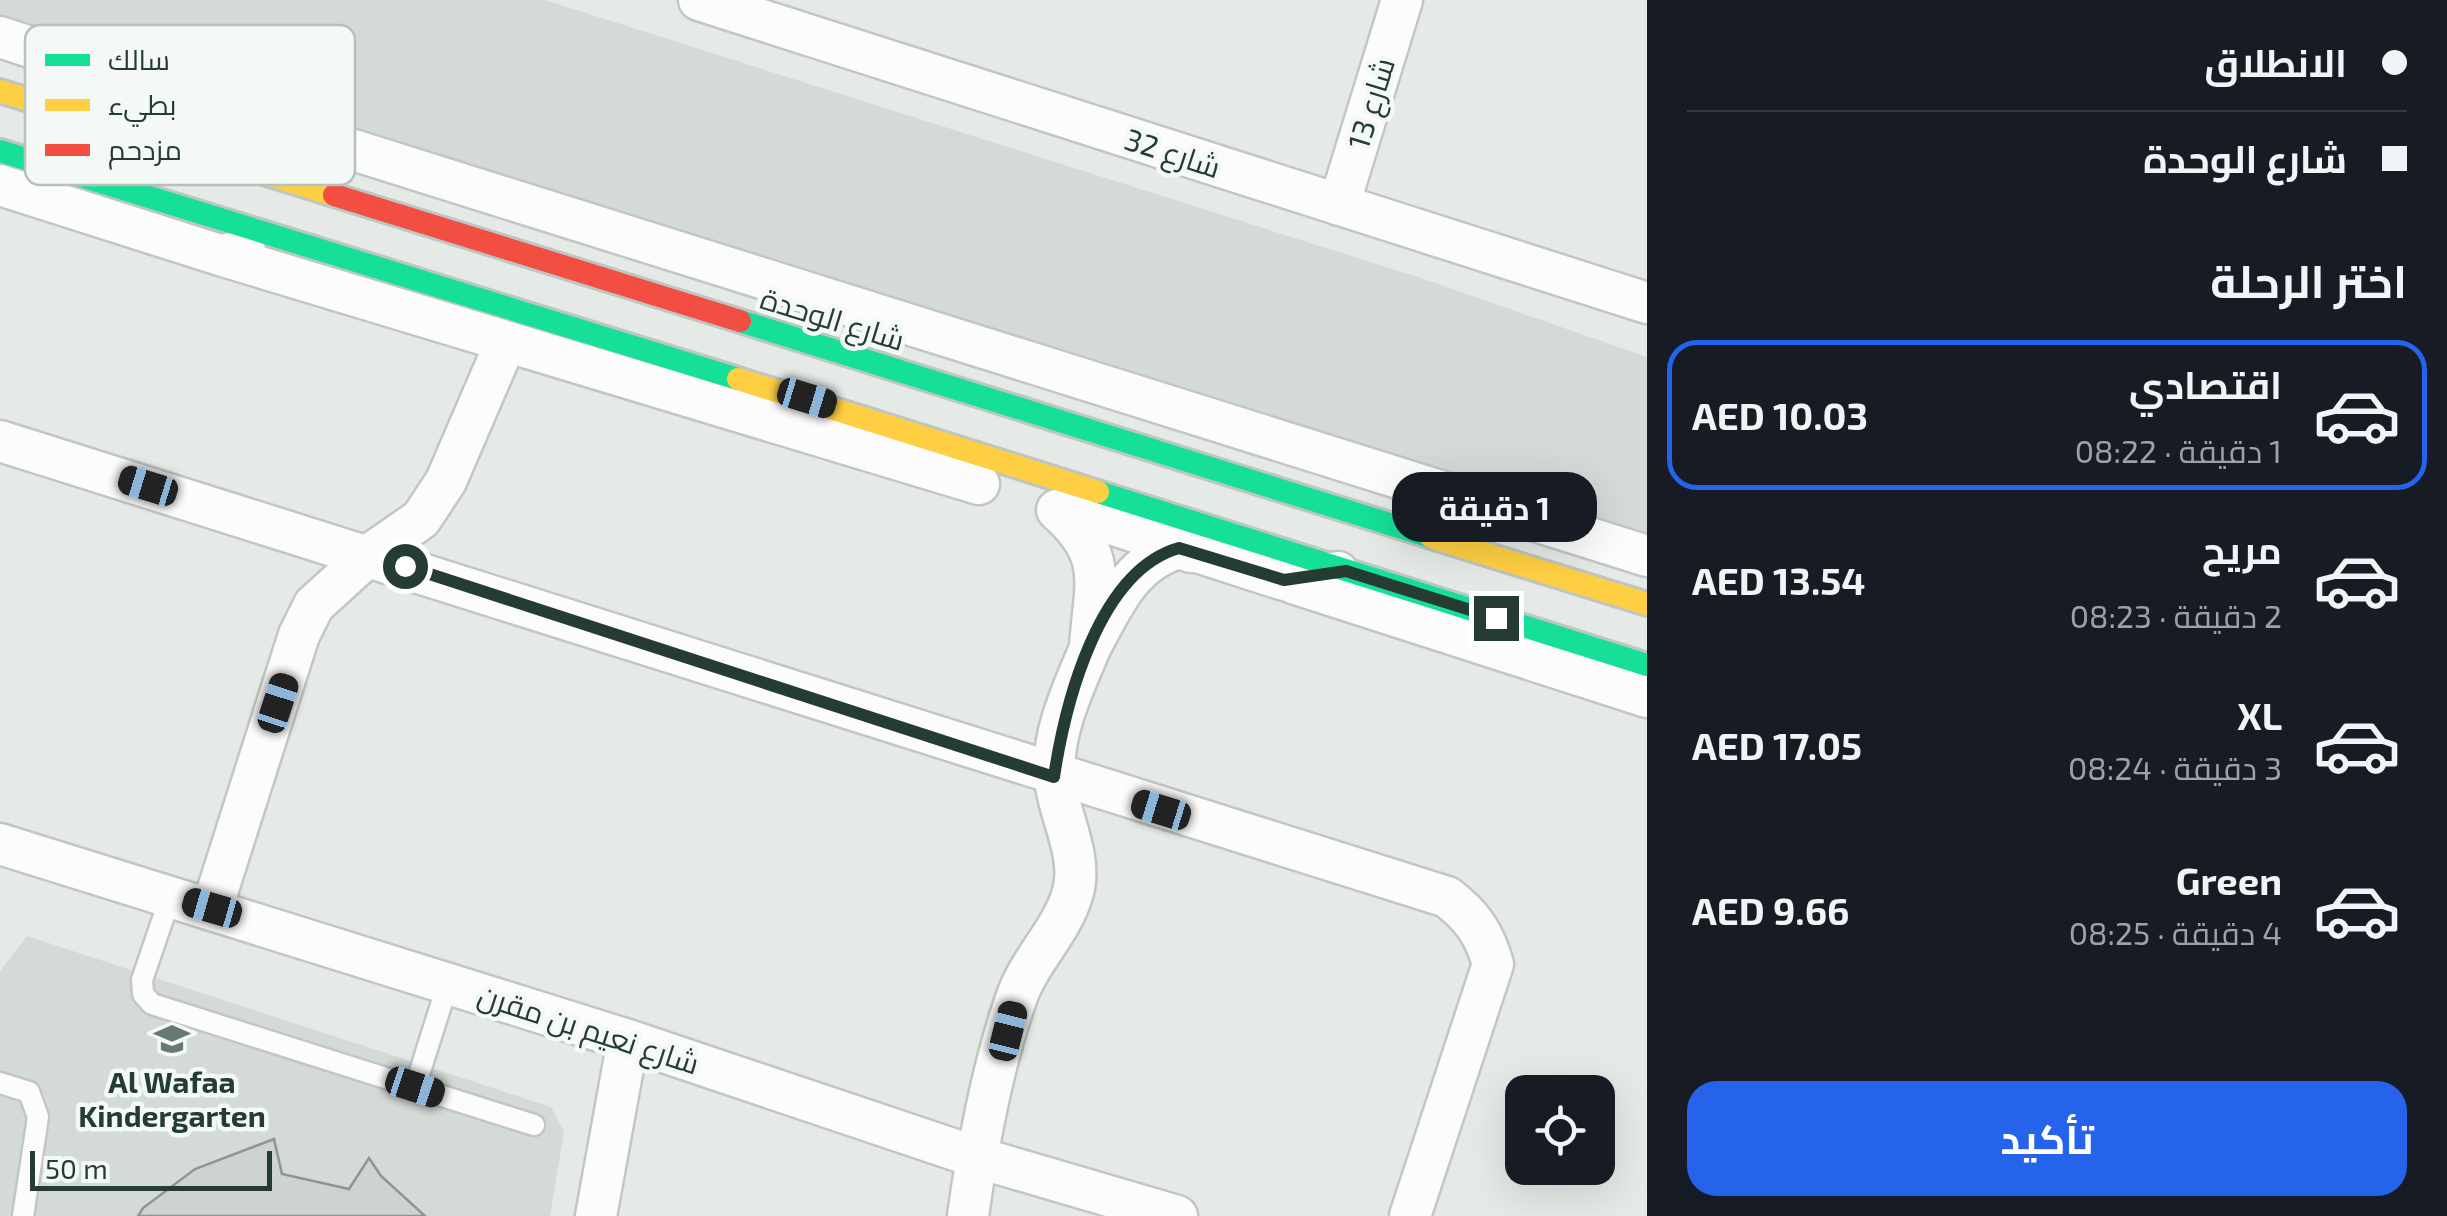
<!DOCTYPE html>
<html lang="ar">
<head>
<meta charset="utf-8">
<style>
	body { margin:0; font-family:"Exo 2",Cairo,sans-serif; background:#242831; color:#f1f3f6; direction:rtl; height:100vh; display:flex; flex-direction:column; font-size:38px; white-space:nowrap }
	* { box-sizing:border-box; margin:0 }
	p { font-size:32px; color:#9ea1a6 }
	.icon { flex:none; width:55px; height:55px; fill:none; stroke:currentColor; stroke-width:2; stroke-linecap:round; stroke-linejoin:round }
	.map { position:relative; flex:1; overflow:hidden; direction:ltr }
	.panel { display:flex; flex-direction:column; background:#171b24; width:800px }
	.panel>* { flex:none }
	.top-card { display:grid; align-content:center; height:220px; padding:0 40px; background:#171b24 }
	.controls { position:absolute; left:1505px; top:1075px; display:grid; gap:20px }
	.controls a { display:grid; place-items:center; width:110px; height:110px; border-radius:20px; background:#171b24; box-shadow:0 10px 40px #0002; font-size:50px }
	.scale { position:absolute; left:30px; bottom:25px; width:242px; box-sizing:border-box; padding-left:10px; border:5px solid #253c33; border-top:0; font-size:28px; line-height:35px; white-space:nowrap; color:#253c33; -webkit-text-stroke:8px #f4f9f6; paint-order:stroke }
	.end { position:absolute; width:45px; height:45px; margin:-22px; border:12px solid #253c33; background:#fff; box-shadow:0 0 0 5px #fff }
	.from { border-radius:50% }
	.bubble { position:absolute; height:70px; border-radius:30px; background:#171b24; box-shadow:0 10px 40px #0002; font-size:32px; font-weight:700; line-height:70px; text-align:center; direction:rtl }
	.car { position:absolute; width:30px; height:60px; margin:-30px -15px; border-radius:12px; box-shadow:0 0 8px 2px #0007; background:linear-gradient(#222 24%,#8ab4d8 0 40%,#222 0 76%,#8ab4d8 0 86%,#222 0) }
	.top-card b { display:flex; align-items:center; gap:35px; height:95px; font-size:38px }
	.top-card b+b { border-top:2px solid #363941 }
	.top-card i { width:25px; height:25px; background:#f1f3f6 }
	ul { padding:0; list-style:none }
	li { display:flex; align-items:center; gap:30px; height:150px; margin:0 20px 15px; padding:0 20px; border:5px solid transparent; border-radius:30px }
	li div { flex:1 }
	li b { display:block; font-size:38px }
	li em { font-style:normal; font-weight:700 }
	li.on { border-color:#2563eb }
	li>.icon { width:90px; height:90px; stroke-width:1.5 }
	h2 { padding:0 40px; font-size:45px; line-height:120px }
	.cta { display:flex; gap:20px; margin-top:auto; padding:20px 40px }
	.cta a { flex:1; height:115px; border-radius:30px; background:#2563eb; color:#fff; font-size:40px; font-weight:700; line-height:115px; text-align:center }
	main { display:flex; flex:1; min-height:0 }
	.map>svg:first-child { display:block }
</style>
</head>
<body>
<main>
<section class="panel">
<div class="top-card">
<b><i class="from"></i>الانطلاق</b>
<b><i></i>شارع الوحدة</b>
</div>
<h2>اختر الرحلة</h2>
<ul>
<li class="on"><svg class="icon" aria-label="car" viewBox="0 0 24 24"><path d="M5 17H2v-5l4-1 3-4h7l3 4 3 1v5h-3M9 17h6M6 11h13"/><circle cx="7" cy="17" r="2"/><circle cx="17" cy="17" r="2"/></svg><div><b>اقتصادي</b><p>1 دقيقة · 08:22</p></div><em>AED 10.03</em></li>
<li><svg class="icon" aria-label="car" viewBox="0 0 24 24"><path d="M5 17H2v-5l4-1 3-4h7l3 4 3 1v5h-3M9 17h6M6 11h13"/><circle cx="7" cy="17" r="2"/><circle cx="17" cy="17" r="2"/></svg><div><b>مريح</b><p>2 دقيقة · 08:23</p></div><em>AED 13.54</em></li>
<li><svg class="icon" aria-label="car" viewBox="0 0 24 24"><path d="M5 17H2v-5l4-1 3-4h7l3 4 3 1v5h-3M9 17h6M6 11h13"/><circle cx="7" cy="17" r="2"/><circle cx="17" cy="17" r="2"/></svg><div><b>XL</b><p>3 دقيقة · 08:24</p></div><em>AED 17.05</em></li>
<li><svg class="icon" aria-label="car" viewBox="0 0 24 24"><path d="M5 17H2v-5l4-1 3-4h7l3 4 3 1v5h-3M9 17h6M6 11h13"/><circle cx="7" cy="17" r="2"/><circle cx="17" cy="17" r="2"/></svg><div><b>Green</b><p>4 دقيقة · 08:25</p></div><em>AED 9.66</em></li>
</ul>
<div class="cta"><a>تأكيد</a></div>
</section>
<div class="map">
<svg width="1647" height="1216" viewBox="0 0 1647 1216">
	<rect width="100%" height="100%" fill="#e5eae7"/>
	<path fill="#d4dbd7" d="M0,0H545L1427,280L1647,357V569L0,53Z
		M27,936L551,1107L564,1132L550,1216H0V971Z"/>
	<path fill="#ced3d0" stroke="#909492" stroke-width="2.5" d="M274,1139L282,1174L349,1189L369,1158L381,1176L425,1216H138L143,1208L195,1169Z"/>
	<g fill="none" stroke-linecap="round" stroke-linejoin="round">
		<defs>
			<path id="lane" d="M171,895L142,980L143,994L152,1004L534,1125
				M0,1083L29,1092L38,1117L23,1216
				M415,1087L448,983"/>
			<path id="street" d="M699,0L1647,303
				M0,37L194,101
				M98,121L194,100L1647,556
				M0,185L220,255L245,251
				M1339,205L1402,0
				M220,255L979,484
				M0,441C483,590 963,749 1447,897C1472,916 1484,933 1493,964L1410,1216
				M1057,510C1110,557 1094,583 1090,648C1113,606 1130,562 1179,548L1191,552
				M1077,513L1284,580L1338,572
				M1293,583L1647,697
				M0,844L628,1040L976,1157L1177,1216
				M212,908L299,635L314,605L369,555L421,519L446,481L505,344
				M596,1216L628,1040
				M968,1216C978,1144 992,1068 1016,999C1029,960 1062,932 1073,892C1083,856 1059,815 1055,780C1050,735 1074,687 1090,648"/>
			<path id="fast" d="M0,151L738,379
				M740,321L1431,537
				M1098,492L1647,665"/>
			<path id="slow" d="M0,91L334,195
				M738,379L1098,492
				M1431,537L1647,604"/>
			<path id="jam" d="M334,195L740,321"/>
		</defs>
		<use href="#lane" stroke="#c2c7c4" stroke-width="25"/>
		<use href="#street" stroke="#c2c7c4" stroke-width="45"/>
		<use href="#fast" stroke="#bdc6c2" stroke-width="28"/>
		<use href="#slow" stroke="#bdc6c2" stroke-width="28"/>
		<use href="#jam" stroke="#bdc6c2" stroke-width="28"/>
		<use href="#lane" stroke="#fbfcfb" stroke-width="20"/>
		<use href="#street" stroke="#fbfcfb" stroke-width="40"/>
		<use href="#fast" stroke="#16e098" stroke-width="22"/>
		<use href="#slow" stroke="#ffcf43" stroke-width="22"/>
		<use href="#jam" stroke="#f24e42" stroke-width="22"/>
	</g>
	<g fill="none" stroke-linecap="round" stroke-linejoin="round">
		<path stroke="#253c33" stroke-width="12" d="M405,566L1054,777C1065,704 1098,571 1179,548L1284,580L1346,571L1496,618"/>
	</g>
	<defs>
		<symbol id="school-bare" viewBox="-9 -9 18 18"><path d="M0-5L7-2L0 1L-7-2ZM-4 1L0 2.5L4 1V4Q0 6-4 4Z" fill="#687972" stroke="#f4f9f6" stroke-width="2.5" paint-order="stroke"/></symbol>
	</defs>
	<g fill-rule="evenodd">
		<use href="#school-bare" x="147" y="1014" width="50" height="50"/>
	</g>
	<g text-anchor="middle" dominant-baseline="central" stroke-width="9" stroke-linejoin="round" paint-order="stroke">
		<g font-size="30" fill="#253c33" stroke="#f4f9f6">
			<text transform="translate(1370 103) rotate(-73)">شارع 13</text>
			<text transform="translate(1173 152) rotate(18)">شارع 32</text>
			<text transform="translate(833 318) rotate(17)">شارع الوحدة</text>
			<text transform="translate(589 1028) rotate(18)">شارع نعيم بن مقرن</text>
		</g>
		<g font-size="30" font-weight="bold" fill="#253c33" stroke="#f4f9f6">
			<text x="172" y="1081">Al Wafaa<tspan x="172" dy="34">Kindergarten</tspan></text>
		</g>
	</g>
	<rect x="25" y="25" width="330" height="160" rx="15" fill="#f4f9f6" stroke="#b6c0bc" stroke-width="2.5"/>
	<rect x="45" y="54" width="45" height="12" fill="#16e098"/>
	<rect x="45" y="99" width="45" height="12" fill="#ffcf43"/>
	<rect x="45" y="144" width="45" height="12" fill="#f24e42"/>
	<g font-size="28" fill="#253c33">
		<text x="108" y="70">سالك</text>
		<text x="108" y="115">بطيء</text>
		<text x="108" y="160">مزدحم</text>
	</g>
</svg>
<div class="controls">
<a><svg class="icon" aria-label="locate" viewBox="0 0 24 24"><circle cx="12" cy="12" r="6"/><path d="M12 2v4M12 18v4M2 12h4M18 12h4"/></svg></a>
</div>
<div class="scale">50 m</div>
<i class="end from" style="left:405px;top:566px"></i>
<i class="end" style="left:1496px;top:618px"></i>
<div class="bubble" style="left:1392px;top:472px;width:205px">1 دقيقة</div>
<i class="car" style="left:807px;top:398px;rotate:107deg"></i>
<i class="car" style="left:148px;top:486px;rotate:287deg"></i>
<i class="car" style="left:278px;top:703px;rotate:18deg"></i>
<i class="car" style="left:1161px;top:810px;rotate:287deg"></i>
<i class="car" style="left:212px;top:908px;rotate:286deg"></i>
<i class="car" style="left:1008px;top:1031px;rotate:14deg"></i>
<i class="car" style="left:415px;top:1087px;rotate:108deg"></i>
</div>
</main>
</body>
</html>
